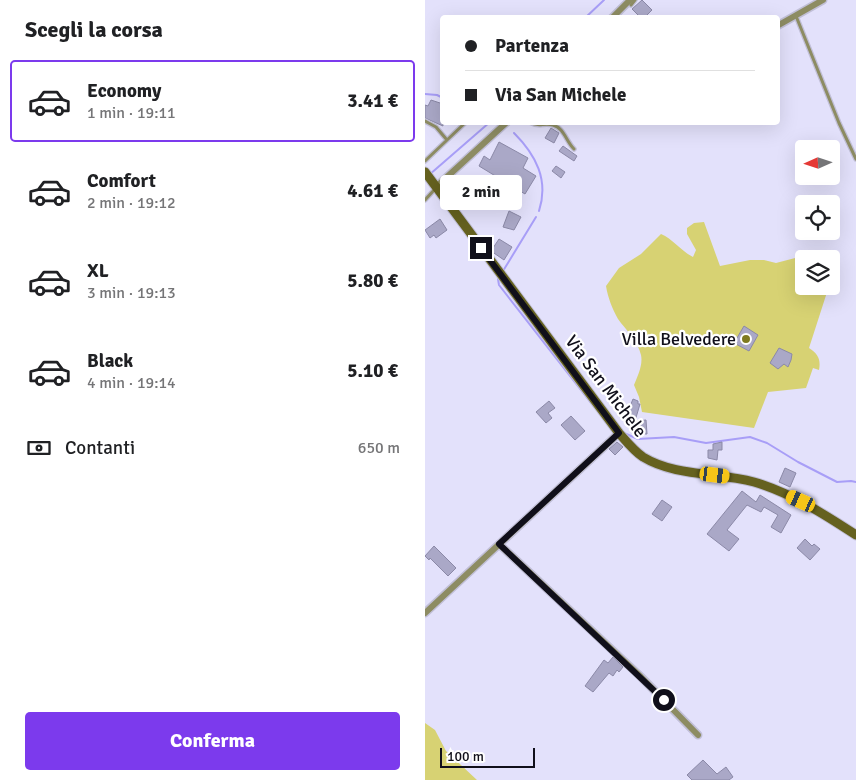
<!DOCTYPE html>
<html lang="it">
<head>
<meta charset="utf-8">
<style>
	body { margin:0; font-family:Signika,sans-serif; background:#f2f2f2; color:#202124; height:100vh; display:flex; flex-direction:column; font-size:19px; white-space:nowrap }
	* { box-sizing:border-box; margin:0 }
	p { font-size:16px; color:#757577 }
	.icon { flex:none; width:28px; height:28px; fill:none; stroke:currentColor; stroke-width:2; stroke-linecap:round; stroke-linejoin:round }
	.map { position:relative; flex:1; overflow:hidden }
	.sheet { display:flex; flex-direction:column; background:#fff; width:425px }
	.sheet>* { flex:none }
	.banner { position:absolute; left:15px; top:15px; width:340px; height:110px; border-radius:5px; box-shadow:0 5px 20px #0002; display:grid; align-content:center; height:110px; padding:0 25px; background:#fff }
	.needle { width:32px; rotate:267deg }
	.fabs { position:absolute; left:370px; top:140px; display:grid; gap:10px }
	.fabs a { display:grid; place-items:center; width:45px; height:45px; border-radius:5px; background:#fff; box-shadow:0 5px 20px #0002; font-size:25px }
	.scale { position:absolute; left:15px; bottom:12px; width:95px; box-sizing:border-box; padding-left:5px; border:2px solid #100f1a; border-top:0; font-size:14px; line-height:18px; white-space:nowrap; color:#100f1a; -webkit-text-stroke:4px #fff; paint-order:stroke }
	.end { position:absolute; width:22px; height:22px; margin:-11px; border:6px solid #100f1a; background:#fff; box-shadow:0 0 0 2px #fff }
	.from { border-radius:50% }
	.bubble { position:absolute; height:35px; border-radius:5px; background:#fff; box-shadow:0 5px 20px #0002; font-size:16px; font-weight:700; line-height:35px; text-align:center }
	.car { position:absolute; width:15px; height:30px; margin:-15px -8px; border-radius:6px; box-shadow:0 0 4px 1px #0007; background:linear-gradient(#f5c518 24%,#345 0 40%,#f5c518 0 76%,#345 0 86%,#f5c518 0) }
	.banner b { display:flex; align-items:center; gap:18px; height:48px; font-size:19px }
	.banner b+b { border-top:1px solid #e0e0e0 }
	.banner i { width:12px; height:12px; background:#202124 }
	ul { padding:0; list-style:none }
	li { display:flex; align-items:center; gap:15px; height:82px; margin:0 10px 8px; padding:0 15px; border:2px solid transparent; border-radius:5px }
	li div { flex:1 }
	li b { display:block; font-size:19px }
	li em { font-style:normal; font-weight:700 }
	li.selected { border-color:#7c3aed }
	li>.icon { width:45px; height:45px; stroke-width:1.5 }
	h2 { padding:0 25px; font-size:22px; line-height:60px }
	.pay { display:flex; align-items:center; gap:12px; height:55px; padding:0 25px; font-size:19px }
	.pay p { margin-inline-start:auto }
	.button { display:flex; gap:10px; margin-top:auto; padding:10px 25px }
	.button a { flex:1; height:58px; border-radius:5px; background:#7c3aed; color:#fff; font-size:20px; font-weight:700; line-height:58px; text-align:center }
	main { display:flex; flex:1; min-height:0 }
	.map>svg:first-child { display:block }
</style>
</head>
<body>
<main>
<section class="sheet">
<h2>Scegli la corsa</h2>
<ul>
<li class="selected"><svg class="icon" aria-label="car" viewBox="0 0 24 24"><path d="M5 17H2v-5l4-1 3-4h7l3 4 3 1v5h-3M9 17h6M6 11h13"/><circle cx="7" cy="17" r="2"/><circle cx="17" cy="17" r="2"/></svg><div><b>Economy</b><p>1 min · 19:11</p></div><em>3.41 €</em></li>
<li><svg class="icon" aria-label="car" viewBox="0 0 24 24"><path d="M5 17H2v-5l4-1 3-4h7l3 4 3 1v5h-3M9 17h6M6 11h13"/><circle cx="7" cy="17" r="2"/><circle cx="17" cy="17" r="2"/></svg><div><b>Comfort</b><p>2 min · 19:12</p></div><em>4.61 €</em></li>
<li><svg class="icon" aria-label="car" viewBox="0 0 24 24"><path d="M5 17H2v-5l4-1 3-4h7l3 4 3 1v5h-3M9 17h6M6 11h13"/><circle cx="7" cy="17" r="2"/><circle cx="17" cy="17" r="2"/></svg><div><b>XL</b><p>3 min · 19:13</p></div><em>5.80 €</em></li>
<li><svg class="icon" aria-label="car" viewBox="0 0 24 24"><path d="M5 17H2v-5l4-1 3-4h7l3 4 3 1v5h-3M9 17h6M6 11h13"/><circle cx="7" cy="17" r="2"/><circle cx="17" cy="17" r="2"/></svg><div><b>Black</b><p>4 min · 19:14</p></div><em>5.10 €</em></li>
</ul>
<div class="pay"><svg class="icon" aria-label="cash" viewBox="0 0 24 24"><path d="M3 7h18v10H3z"/><circle cx="12" cy="12" r="2"/></svg>Contanti<p>650 m</p></div>
<div class="button"><a>Conferma</a></div>
</section>
<div class="map">
<svg width="431" height="780" viewBox="0 0 431 780">
	<rect width="100%" height="100%" fill="#e3e1fb"/>
	<path fill="#d7d273" d="M279,222L295,266L325,260H339L351,263L397,251L399,259H379V286H404L384,348C393,354 396,359 394,370L388,368L381,388L343,392L329,428L217,412L214,397L209,385C213,375 218,365 216,355C213,341 201,330 193,319C187,308 183,298 181,286L194,268L216,254L236,234C248,239 256,251 268,257L271,250L262,234V228L269,223Z
		M0,723L10,730L21,751L52,780H0Z"/>
	<g fill="none" stroke-linecap="round" stroke-linejoin="round">
		<path stroke="#a89ef7" stroke-width="2" d="M160,18L179,0
			M0,94L12,95L18,98
			M89,133C111,155 124,180 114,211
			M4,175L65,122
			M78,271L111,217
			M73,279L74,285L170,408
			M199,433L213,439L249,437L281,443L325,437L342,443L373,462L412,482L426,481L431,482"/>
	</g>
	<path fill="#aaa8c7" stroke="#8b89a7" d="M217,0L227,10L219,18H216L207,9Z
		M6,100L18,104V126L0,118V105L3,106Z
		M126,128L134,133L129,143L120,138Z
		M74,142L103,158L98,168L111,176L100,194L54,166L59,156L65,160Z
		M138,146L152,156L149,161L134,151Z
		M131,166L140,172L136,178L127,171Z
		M84,211L96,217L89,230L78,227Z
		M15,219L22,230L11,238L9,235L5,238L0,230Z
		M74,239L87,247L79,260L66,251Z
		M319,326L333,335L324,351L309,343Z
		M354,348L367,354L366,360L363,367L359,364L353,369L345,363Z
		M208,399L213,401V404H215L210,421L221,420L222,434H210L208,432V424L199,421Z
		M124,401L130,408L123,413L127,418L121,423L111,412Z
		M146,416L160,431L150,440L136,425Z
		M192,442L198,447L190,455L184,449Z
		M297,442V450H293L292,460L283,458V450H288V444Z
		M360,468L371,473L365,487L354,482Z
		M317,491L331,502L335,495L366,515L356,533L346,527L353,515L339,507L336,512L322,505L302,530L314,539L304,551L282,534Z
		M237,500L247,507L237,521L227,514Z
		M380,539L387,546L389,544L395,549L385,560L372,548Z
		M9,546L31,568L23,576L5,558L4,560L0,556Z
		M188,657L198,667L194,672L192,670L188,676L184,673L168,692L160,686L179,660L183,663Z
		M278,760L292,774L301,767L308,777L304,780H267L262,775Z"/>
	<g fill="none" stroke-linecap="round" stroke-linejoin="round">
		<defs>
			<path id="lane" d="M206,5L210,0
				M371,16L414,123L431,159
				M0,121L11,127L22,140
				M104,122C114,128 118,122 128,125C139,128 141,141 149,149
				M0,161L41,122
				M0,200L10,189"/>
			<path id="street" d="M187,18L205,0
				M352,26L398,0
				M11,187L82,122
				M74,544L216,677L273,735
				M0,613L194,433"/>
			<path id="secondary" d="M0,172L194,433C201,441 209,451 218,457C251,477 293,472 329,482C366,493 399,514 431,535"/>
		</defs>
		<use href="#lane" stroke="#c1bfd7" stroke-width="5.5"/>
		<use href="#street" stroke="#c1bfd7" stroke-width="9"/>
		<use href="#secondary" stroke="#c1bfd7" stroke-width="11"/>
		<use href="#lane" stroke="#8d8c63" stroke-width="3"/>
		<use href="#street" stroke="#8d8c63" stroke-width="6"/>
		<use href="#secondary" stroke="#65611f" stroke-width="9"/>
	</g>
	<g fill="none" stroke-linecap="round" stroke-linejoin="round">
		<path stroke="#100f1a" stroke-width="6" d="M56,248L194,433L74,544L239,700"/>
	</g>
	<circle fill="#7f7a20" stroke="#fff" stroke-width="2" cx="321" cy="339" r="5"/>
	<g text-anchor="middle" dominant-baseline="central" stroke-width="4.5" stroke-linejoin="round" paint-order="stroke">
		<g font-size="18" fill="#100f1a" stroke="#fff" text-anchor="end">
			<text x="311" y="339">Villa Belvedere</text>
		</g>
		<g font-size="18" fill="#100f1a" stroke="#fff">
			<text transform="translate(181 386) rotate(53)">Via San Michele</text>
		</g>
	</g>
</svg>
<div class="fabs">
<a><svg class="needle" viewBox="-14 -14 28 28"><path d="M0-13l5 13h-10z" fill="#e53935"/><path d="M0 13l5-13h-10z" fill="#757577"/></svg></a>
<a><svg class="icon" aria-label="locate" viewBox="0 0 24 24"><circle cx="12" cy="12" r="6"/><path d="M12 2v4M12 18v4M2 12h4M18 12h4"/></svg></a>
<a><svg class="icon" aria-label="layers" viewBox="0 0 24 24"><path d="M12 4l9 5-9 5-9-5zM3 14l9 5 9-5"/></svg></a>
</div>
<div class="scale">100 m</div>
<i class="end from" style="left:239px;top:700px"></i>
<i class="end" style="left:56px;top:248px"></i>
<div class="bubble" style="left:15px;top:175px;width:82px">2 min</div>
<i class="car" style="left:290px;top:475px;rotate:97deg"></i>
<i class="car" style="left:376px;top:501px;rotate:294deg"></i>
<div class="banner">
<b><i class="from"></i>Partenza</b>
<b><i></i>Via San Michele</b>
</div>
</div>
</main>
</body>
</html>
